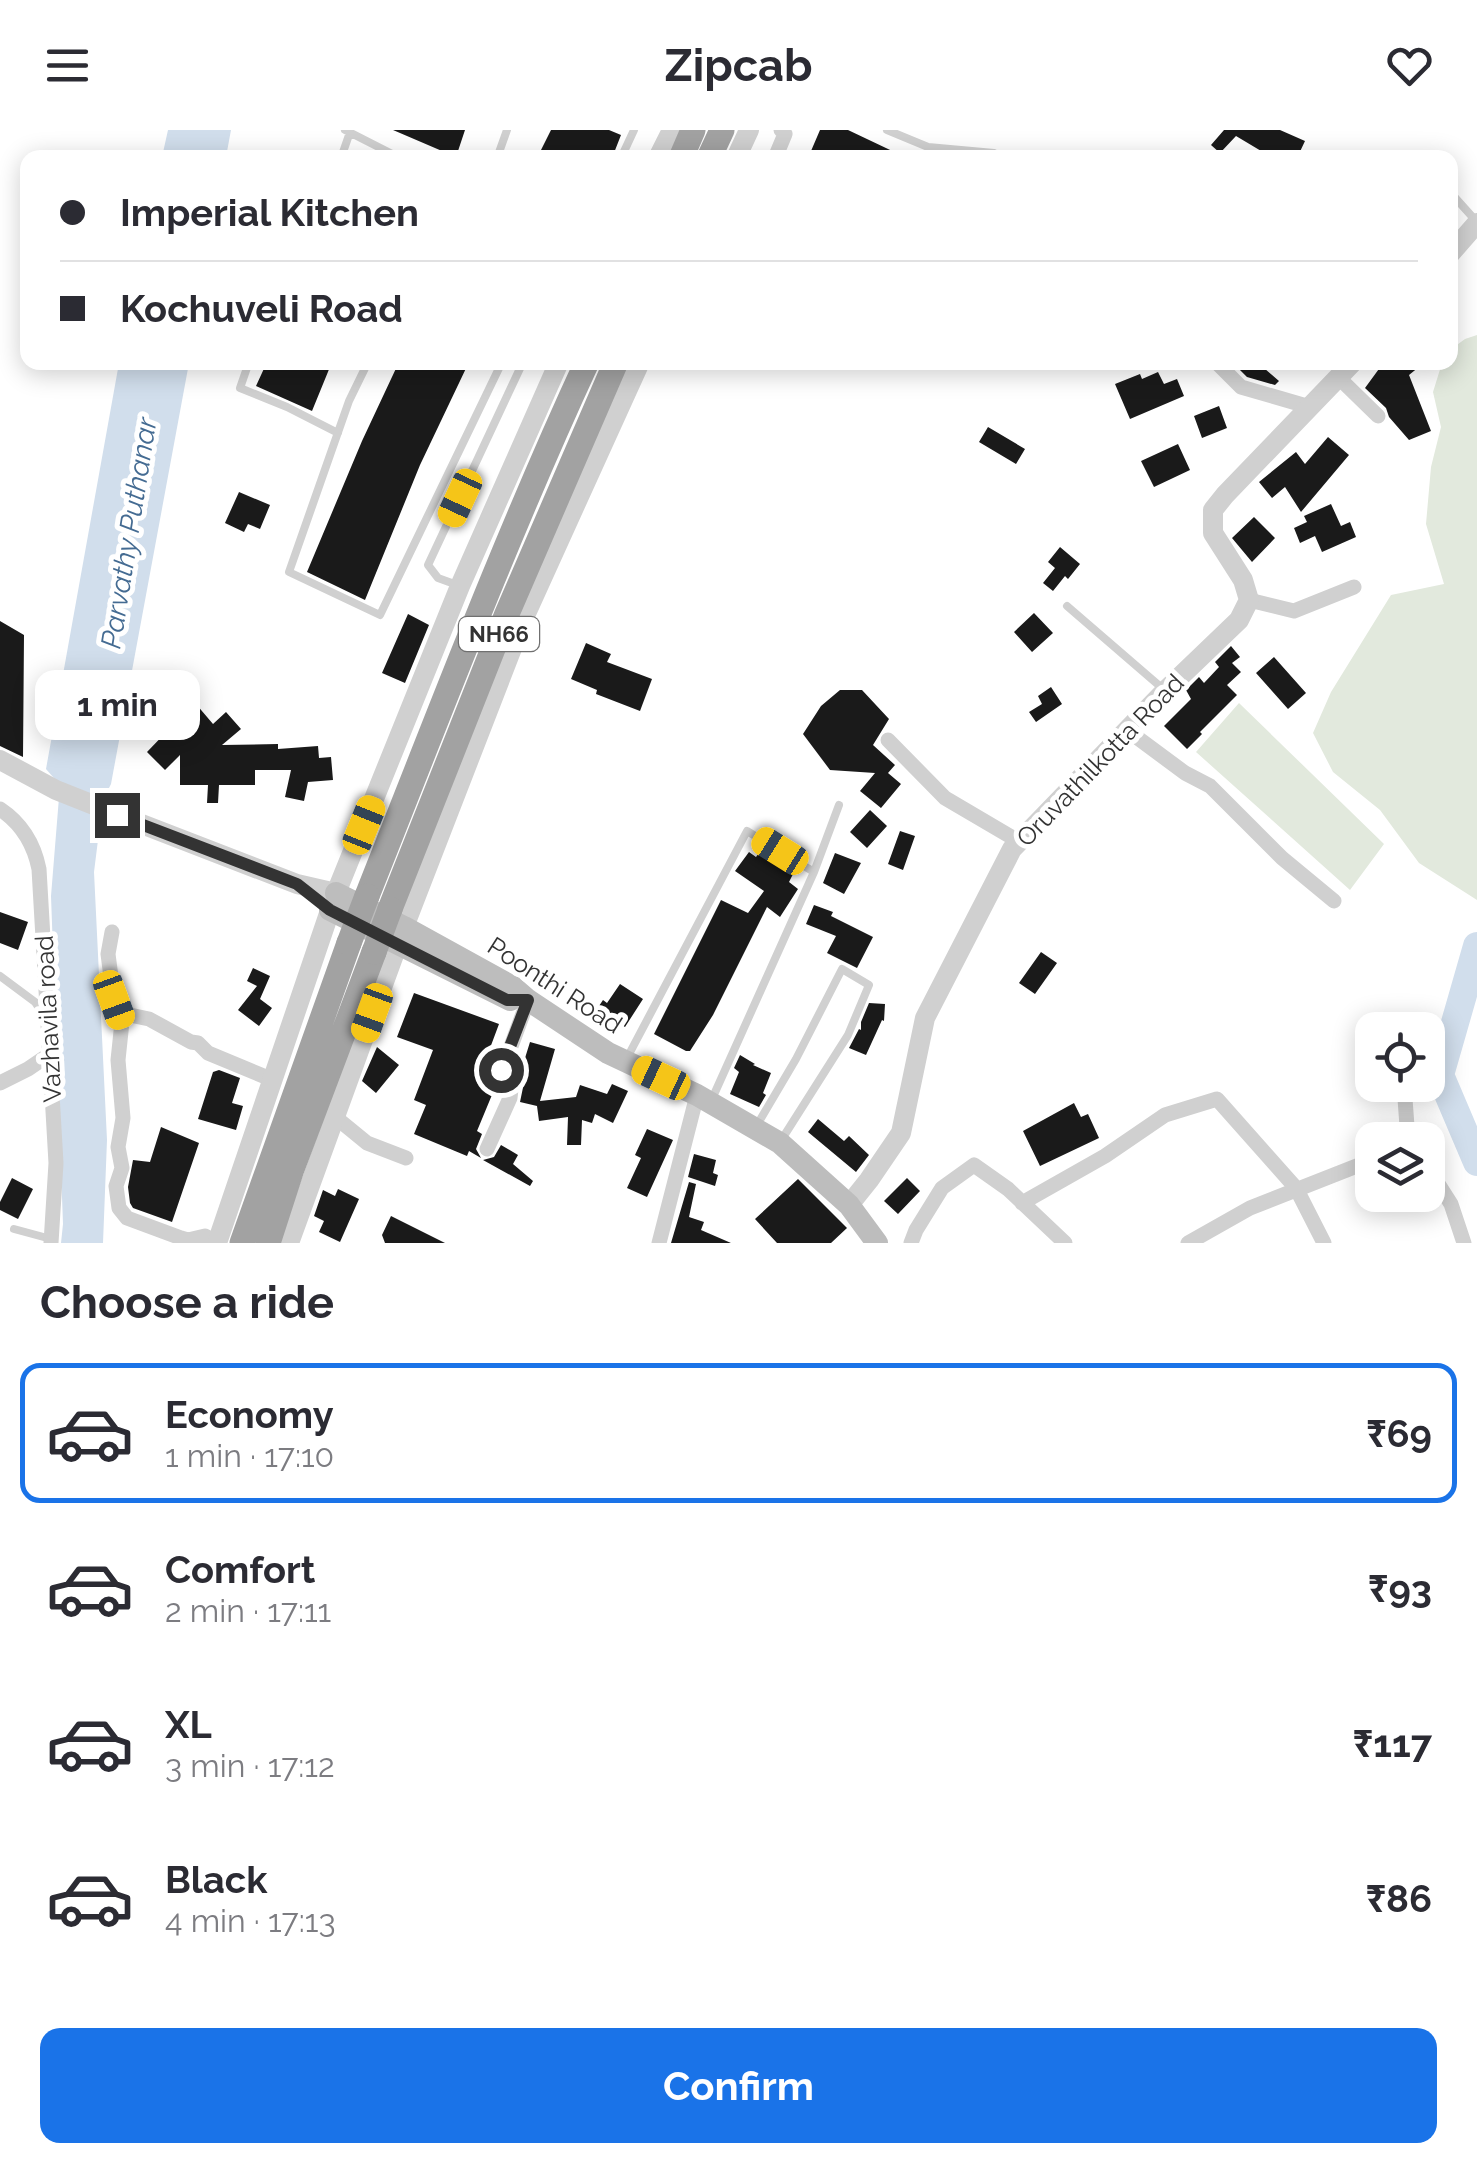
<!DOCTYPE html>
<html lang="en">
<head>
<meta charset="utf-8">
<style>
	body { margin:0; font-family:Raleway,sans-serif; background:#f7f7f7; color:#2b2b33; height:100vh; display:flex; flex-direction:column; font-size:38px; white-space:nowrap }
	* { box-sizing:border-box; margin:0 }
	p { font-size:32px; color:#7c7c81 }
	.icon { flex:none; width:55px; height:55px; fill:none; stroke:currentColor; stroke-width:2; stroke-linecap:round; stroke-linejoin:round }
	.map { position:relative; height:1113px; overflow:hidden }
	.sheet { display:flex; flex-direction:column; background:#fff; flex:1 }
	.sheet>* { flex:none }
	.hud { position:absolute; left:20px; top:20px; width:1438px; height:220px; border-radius:20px; box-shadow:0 5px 25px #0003; display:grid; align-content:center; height:220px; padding:0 40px; background:#fff }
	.controls { position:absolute; left:1355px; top:882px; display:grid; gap:20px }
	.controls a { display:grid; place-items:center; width:90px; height:90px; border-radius:20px; background:#fff; box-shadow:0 5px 25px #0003; font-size:50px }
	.end { position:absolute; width:45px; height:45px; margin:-22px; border:12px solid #333; background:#fff; box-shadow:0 0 0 5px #fff }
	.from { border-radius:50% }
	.bubble { position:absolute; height:70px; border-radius:20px; background:#fff; box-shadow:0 5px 25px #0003; font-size:32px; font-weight:700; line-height:70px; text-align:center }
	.car { position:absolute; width:30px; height:60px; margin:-30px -15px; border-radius:12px; box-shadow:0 0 8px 2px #0007; background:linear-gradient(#f5c518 24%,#345 0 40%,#f5c518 0 76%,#345 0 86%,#f5c518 0) }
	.hud b { display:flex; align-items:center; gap:35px; height:95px; font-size:38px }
	.hud b+b { border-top:2px solid #e1e1e2 }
	.hud i { width:25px; height:25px; background:#2b2b33 }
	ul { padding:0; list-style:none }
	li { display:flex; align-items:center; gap:30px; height:140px; margin:0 20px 15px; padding:0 20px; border:5px solid transparent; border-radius:20px }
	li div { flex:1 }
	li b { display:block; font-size:38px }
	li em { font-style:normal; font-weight:700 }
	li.active { border-color:#1a73e8 }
	li>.icon { width:90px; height:90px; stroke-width:1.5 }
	h2 { padding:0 40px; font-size:45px; line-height:120px }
	.button { display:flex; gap:20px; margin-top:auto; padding:20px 40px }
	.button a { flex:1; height:115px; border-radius:20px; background:#1a73e8; color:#fff; font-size:40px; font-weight:700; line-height:115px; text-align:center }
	header { display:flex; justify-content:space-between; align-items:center; height:130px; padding:0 40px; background:#fff; font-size:45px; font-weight:700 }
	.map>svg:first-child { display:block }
</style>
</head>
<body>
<header><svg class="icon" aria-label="menu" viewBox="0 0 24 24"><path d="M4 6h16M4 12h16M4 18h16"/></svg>Zipcab<svg class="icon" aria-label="heart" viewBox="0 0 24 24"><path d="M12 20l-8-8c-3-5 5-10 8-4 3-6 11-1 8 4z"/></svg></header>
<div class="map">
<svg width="1477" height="1113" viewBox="0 0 1477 1113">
	<rect width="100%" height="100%" fill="#fff"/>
	<path fill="#e2e9dd" d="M1477,205V770L1419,733L1380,680L1333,642L1313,603L1331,562L1391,465L1444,454L1426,394L1431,337L1441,297L1433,262L1442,233L1450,232V220L1465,209Z
		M1239,573L1384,714L1350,760L1196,622Z"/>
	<path fill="#d1deec" d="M168,0H231L226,27H162Z
		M119,233H189L111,654L103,670L94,742L107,1010L103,1113H61L63,1094L51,766L60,655L46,639Z"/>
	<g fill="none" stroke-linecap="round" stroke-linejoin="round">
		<path stroke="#d1deec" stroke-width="28" d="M1477,816L1440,945L1477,1032"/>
	</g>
	<path fill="#1a1a1a" d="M393,0H465L456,27Z
		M551,0H609L621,5L612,28H537Z
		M820,0H848L907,28H808Z
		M1224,0H1280L1305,11L1297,28H1273L1236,6L1220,23L1211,15Z
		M267,232H332L312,281L256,256Z
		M399,232H469L420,335L365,470L307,442L362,311Z
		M1232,232H1257L1279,251L1275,255L1247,247Z
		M1384,232H1425L1409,245L1431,301L1409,310L1389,287L1386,278L1365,258Z
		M1158,242L1164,254L1177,249L1184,266L1130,289L1115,254L1140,244L1142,249Z
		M1219,276L1227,298L1202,308L1194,286Z
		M988,297L1025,319L1016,334L979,312Z
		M1328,307L1349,325L1301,382L1285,357L1272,368L1259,352L1296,322L1305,334Z
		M1178,314L1190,340L1154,357L1141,331Z
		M239,362L270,375L260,399L248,394L244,402L225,393Z
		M1331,374L1341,396L1350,392L1356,407L1322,422L1315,406L1300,413L1294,398L1307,392L1304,386Z
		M1254,387L1275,408L1252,432L1232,408Z
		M1060,417L1080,434L1068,449L1065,446L1053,461L1043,453L1055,438L1048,432Z
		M1034,483L1053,503L1032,522L1014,502Z
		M408,484L429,495L405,553L382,543Z
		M0,491L24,505L23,627L0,616Z
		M586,513L611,524L607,532L652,549L640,581L596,564L597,560L571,549Z
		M1231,516L1240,527L1232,533L1241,542L1227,555L1237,565L1200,602L1202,604L1187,619L1164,596L1191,569L1186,560L1199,547L1204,553L1219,537L1215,532Z
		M1274,527L1306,563L1288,579L1256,543Z
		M1051,557L1062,574L1036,592L1029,582L1042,574L1038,566Z
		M840,560H862L889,589L873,615L895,635L888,643L901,654L881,678L860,661L875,643L830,640L803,604L821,576Z
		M190,567L213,594L226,582L241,599L222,615L278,614V619L318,616L319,628L331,627L333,650L308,652L304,671L285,667L291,640H255V655H219L218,673H207L208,655H180V625L165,640L147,622L173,595L166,587Z
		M870,680L887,696L867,718L850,702Z
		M900,701L915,706L903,740L888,734Z
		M762,719L795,740L789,752L798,759L780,787L767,777L713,885L690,921H686L654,904L721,770L748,783L764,761L735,741L749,722L756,727Z
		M835,723L861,733L844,764L823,753Z
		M814,775L833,782L831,786L873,807L857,838L827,823L836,806L806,794Z
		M0,782L28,792L18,820L0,813Z
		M1041,822L1057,833L1035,864L1019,853Z
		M253,838L270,846L260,869L272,878L259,896L238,880L257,856L247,851Z
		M620,854L643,869L625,897L608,886L602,895L591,888L603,870L607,873Z
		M414,863L499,894L477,953L494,960L477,1001L482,1004L476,1019L481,1028L469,1021L467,1026L414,1004L426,975L414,970L433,920L397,907Z
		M869,873L885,874L884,891L882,890L866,925L849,918L859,899L861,900V892Z
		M530,912L555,919L540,971L576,967L580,955L607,964L612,954L628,961L613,993L595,984L592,993L582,990L581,1015H567L568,987L539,991L537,976L520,972L526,943L521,941Z
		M377,917L399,935L376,963L362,951Z
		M740,925L755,934L753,935L771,943L763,963L766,965L759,977L730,964L739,942L734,938Z
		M219,940L240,948L232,973L243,976L236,1000L198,989L213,942Z
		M1074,973L1081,987L1088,984L1099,1008L1040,1036L1023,1001Z
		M818,989L844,1011L849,1006L869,1025L856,1042L808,1002Z
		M161,997L199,1013L172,1092L133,1078L130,1073L128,1057L133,1030L150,1032Z
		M647,999L673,1010L647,1067L627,1058L641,1028L635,1025Z
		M501,1015L518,1025L513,1034L533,1051L530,1056L483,1030L494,1027Z
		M694,1024L716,1030L713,1043L718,1045L715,1056L688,1047Z
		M12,1048L33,1059L18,1089L0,1080V1072Z
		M907,1048L920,1061L898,1084L884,1071Z
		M798,1049L847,1098L831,1113H777L755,1089Z
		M689,1052L696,1054L689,1087L704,1092L701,1100L731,1113H671Z
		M338,1059L359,1069L340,1112L319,1102L324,1091L314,1086L323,1060L335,1066Z
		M391,1086L445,1113H385L382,1105Z"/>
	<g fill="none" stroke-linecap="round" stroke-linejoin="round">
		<path stroke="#d0d0d0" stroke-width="8" d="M345,0L400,28
			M887,0L928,17L994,23L1001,28
			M341,28L350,2
			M497,28L507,0
			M621,28L634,0
			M1450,62L1477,92
			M249,232L240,258L287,277L338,303
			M368,232L349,271L289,442L380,485L502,232
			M460,456L438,448L428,435L523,232
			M1067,476L1162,558
			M0,846L35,872L43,884
			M627,928L747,701L814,742
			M712,969L814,742L839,675
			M757,995L796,929L842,839L869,855L848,905L782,1009
			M14,1099L51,1109"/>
		<path stroke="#d0d0d0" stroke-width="15" d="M775,28L785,4L781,0
			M1219,235L1241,257L1310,277
			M1339,248L1378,286
			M1249,470L1294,481L1354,457
			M1127,600L1185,643L1210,656L1282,728L1334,771
			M888,610L945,668L1020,712
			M0,679C21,693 34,714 39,739L56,1033L51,1113
			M112,802L108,824L114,870L130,885L149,889L191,912L198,913L208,923L273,950
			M114,870L122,892L118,930L123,988L118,1017L122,1038L116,1056L119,1078L127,1088L181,1108L188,1110L205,1106L217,1113
			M0,953L28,939L50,924
			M1404,955L1408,1010
			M334,986L367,1013L406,1028
			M487,1019L510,968L511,959L499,949L528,870
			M1428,1038L1451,1074L1464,1113
			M1022,1073L1105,1026L1165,985L1217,969L1296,1058L1324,1113
			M659,1113L697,965
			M911,1113L916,1100L942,1058L974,1035L1008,1059L1065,1113
			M1188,1113L1250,1078L1372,1030"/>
		<path stroke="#d0d0d0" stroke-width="20" d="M658,28L672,0
			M736,28L749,0
			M1450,124L1477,93
			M0,630L56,660L139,693L297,754L336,763
			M849,1075L869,1050L901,1003L925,888L1012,719L1165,561L1239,490L1249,470L1243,450L1213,403V380L1225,365L1353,232
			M217,1113L336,763L460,456L559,232
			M289,1113L404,797L523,490L640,232"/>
		<path stroke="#bdbdbd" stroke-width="22" d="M336,763L404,797L513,857L528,870L608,923L697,965L780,1013L849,1075L877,1113
			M330,780L510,870"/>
		<path stroke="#a2a2a2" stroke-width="25" d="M681,28L693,0
			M709,28L722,0
			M367,766C438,587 506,407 587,232
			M390,779L506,486L616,232
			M242,1113L349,813
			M268,1113L292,1039L374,822"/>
		<path stroke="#a2a2a2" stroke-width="25" d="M349,813L367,766
			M374,822L390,779"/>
	</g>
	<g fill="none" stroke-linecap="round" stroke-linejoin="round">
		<path stroke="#333" stroke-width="12" d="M117,685L297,754L330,780L507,870H528L501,940"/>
	</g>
	<g text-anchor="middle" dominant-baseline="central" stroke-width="10" stroke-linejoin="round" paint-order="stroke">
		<rect fill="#fff" stroke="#707070" stroke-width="2.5" x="459" y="487" width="80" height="34" rx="8"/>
		<g font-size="22" font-weight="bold" fill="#333">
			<text x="499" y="504">NH66</text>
		</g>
		<g font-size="25" fill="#333" stroke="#fff">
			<text transform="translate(1100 630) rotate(-46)">Oruvathilkotta Road</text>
			<text transform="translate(555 855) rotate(33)">Poonthi Road</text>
			<text transform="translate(48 889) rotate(-93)">Vazhavila road</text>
		</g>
		<g font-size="28" font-style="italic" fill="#446b92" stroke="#fff">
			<text transform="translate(129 403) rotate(-81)">Parvathy Puthanar</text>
		</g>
	</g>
</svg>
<div class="controls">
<a><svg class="icon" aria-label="locate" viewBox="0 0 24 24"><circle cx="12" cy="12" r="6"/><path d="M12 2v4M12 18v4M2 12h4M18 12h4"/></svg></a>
<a><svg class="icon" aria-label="layers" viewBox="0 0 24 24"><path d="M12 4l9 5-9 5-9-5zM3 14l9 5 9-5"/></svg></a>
</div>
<i class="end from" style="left:501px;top:940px"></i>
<i class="end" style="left:117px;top:685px"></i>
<div class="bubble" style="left:35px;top:540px;width:165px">1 min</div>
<i class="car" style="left:460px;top:368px;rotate:205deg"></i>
<i class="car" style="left:364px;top:695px;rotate:22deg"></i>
<i class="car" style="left:780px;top:721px;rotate:302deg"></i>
<i class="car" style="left:114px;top:870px;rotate:160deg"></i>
<i class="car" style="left:372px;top:883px;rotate:200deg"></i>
<i class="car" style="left:661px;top:948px;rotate:295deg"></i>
<div class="hud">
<b><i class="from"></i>Imperial Kitchen</b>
<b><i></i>Kochuveli Road</b>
</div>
</div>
<section class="sheet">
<h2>Choose a ride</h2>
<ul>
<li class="active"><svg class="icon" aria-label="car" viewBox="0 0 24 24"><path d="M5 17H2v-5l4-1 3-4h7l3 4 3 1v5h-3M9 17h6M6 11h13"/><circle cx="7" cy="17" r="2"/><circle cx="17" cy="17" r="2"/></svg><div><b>Economy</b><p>1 min · 17:10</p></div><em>₹69</em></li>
<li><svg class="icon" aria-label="car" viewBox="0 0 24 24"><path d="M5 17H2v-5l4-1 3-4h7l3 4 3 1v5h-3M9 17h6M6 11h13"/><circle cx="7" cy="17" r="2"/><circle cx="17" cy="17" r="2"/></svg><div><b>Comfort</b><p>2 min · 17:11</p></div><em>₹93</em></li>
<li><svg class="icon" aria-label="car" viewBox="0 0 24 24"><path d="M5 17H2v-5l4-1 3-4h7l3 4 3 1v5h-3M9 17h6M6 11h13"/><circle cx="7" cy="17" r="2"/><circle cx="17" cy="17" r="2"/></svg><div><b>XL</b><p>3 min · 17:12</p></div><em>₹117</em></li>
<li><svg class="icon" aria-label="car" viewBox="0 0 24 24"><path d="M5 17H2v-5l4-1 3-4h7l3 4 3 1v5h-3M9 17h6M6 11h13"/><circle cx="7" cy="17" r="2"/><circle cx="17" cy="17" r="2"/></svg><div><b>Black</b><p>4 min · 17:13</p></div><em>₹86</em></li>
</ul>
<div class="button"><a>Confirm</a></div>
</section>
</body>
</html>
